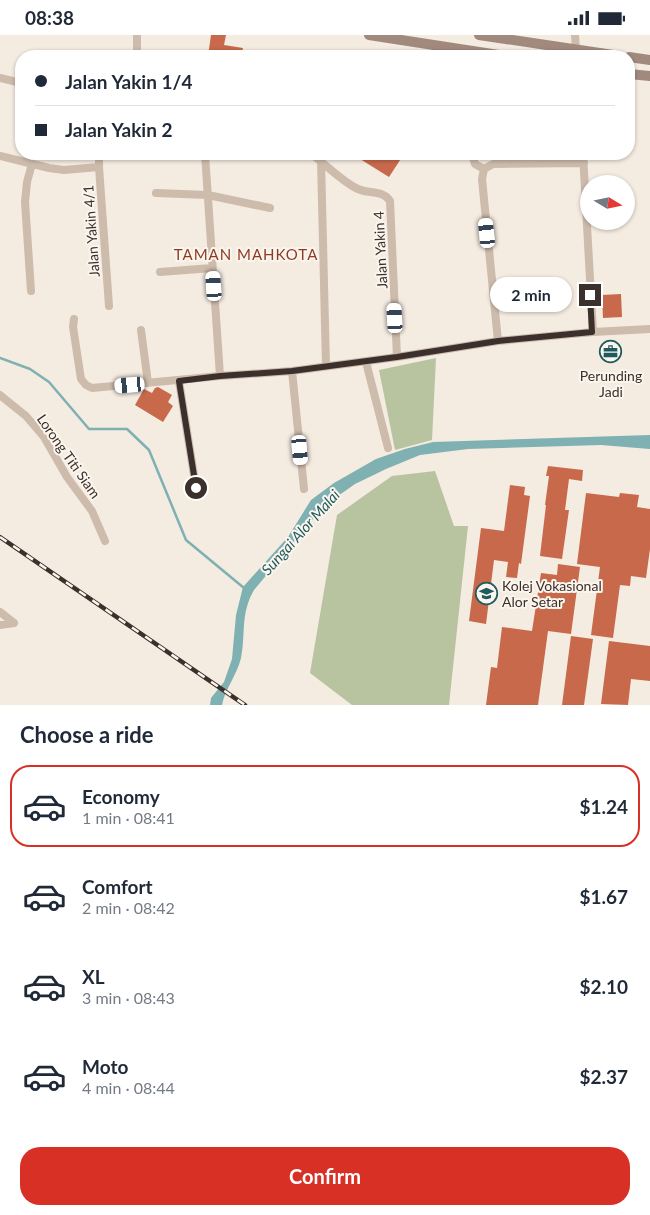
<!DOCTYPE html>
<html lang="en">
<head>
<meta charset="utf-8">
<style>
	body { margin:0; font-family:Lato,sans-serif; background:#f6f6f7; color:#1f2937; height:100vh; display:flex; flex-direction:column; font-size:19px; white-space:nowrap }
	* { box-sizing:border-box; margin:0 }
	p { font-size:16px; color:#747a83 }
	.icon { flex:none; width:28px; height:28px; fill:none; stroke:currentColor; stroke-width:2; stroke-linecap:round; stroke-linejoin:round }
	.map { position:relative; height:670px; overflow:hidden }
	.sheet { display:flex; flex-direction:column; background:#fff; flex:1 }
	.sheet>* { flex:none }
	.banner { position:absolute; left:15px; top:15px; width:620px; height:110px; border-radius:20px; box-shadow:0 1px 4px #0004; display:grid; align-content:center; height:110px; padding:0 20px; background:#fff }
	.needle { width:32px; rotate:100deg }
	.fabs { position:absolute; left:580px; top:140px; display:grid; gap:10px }
	.fabs a { display:grid; place-items:center; width:55px; height:55px; border-radius:50%; background:#fff; box-shadow:0 1px 4px #0004; font-size:25px }
	.end { position:absolute; width:22px; height:22px; margin:-11px; border:6px solid #3b302b; background:#fff; box-shadow:0 0 0 2px #fff }
	.from { border-radius:50% }
	.bubble { position:absolute; height:35px; border-radius:18px; background:#fff; box-shadow:0 1px 4px #0004; font-size:16px; font-weight:700; line-height:35px; text-align:center }
	.car { position:absolute; width:15px; height:30px; margin:-15px -8px; border-radius:6px; box-shadow:0 0 4px 1px #0007; background:linear-gradient(#fff 24%,#345 0 40%,#fff 0 76%,#345 0 86%,#fff 0) }
	.banner b { display:flex; align-items:center; gap:18px; height:48px; font-size:19px }
	.banner b+b { border-top:1px solid #e0e1e3 }
	.banner i { width:12px; height:12px; background:#1f2937 }
	ul { padding:0; list-style:none }
	li { display:flex; align-items:center; gap:15px; height:82px; margin:0 10px 8px; padding:0 10px; border:2px solid transparent; border-radius:20px }
	li div { flex:1 }
	li b { display:block; font-size:19px }
	li em { font-style:normal; font-weight:700 }
	li.current { border-color:#d93025 }
	li>.icon { width:45px; height:45px; stroke-width:1.5 }
	h2 { padding:0 20px; font-size:22px; line-height:60px }
	.button { display:flex; gap:10px; margin-top:auto; padding:10px 20px }
	.button a { flex:1; height:58px; border-radius:20px; background:#d93025; color:#fff; font-size:20px; font-weight:700; line-height:58px; text-align:center }
	.status { display:flex; justify-content:space-between; align-items:center; height:35px; padding:0 25px; background:#fff; direction:ltr }
	.status svg { height:14px; fill:currentColor }
	.map>svg:first-child { display:block }
</style>
</head>
<body>
<div class="status"><b>08:38</b><svg viewBox="0 0 49 12"><path d="M0 12V9h3v3zM5 12V6h3v6zM10 12V3h3v9zM15 12V0h3v12zM26 1h20v11H26zM47 4h2v5h-2z"/></svg></div>
<div class="map">
<svg width="650" height="670" viewBox="0 0 650 670">
	<rect width="100%" height="100%" fill="#f4ebe1"/>
	<path fill="#b8c4a0" d="M436,323L432,405L395,415L379,335Z
		M435,436L454,491H468L449,670H352L310,638L337,480L392,441Z"/>
	<path fill="#7fb0b2" d="M650,400V414L601,410L468,414L420,420L386,434L355,449L325,470L254,555C240,579 246,599 241,623C237,640 225,654 222,670H210L211,663L224,647L232,624L236,580L243,552L288,502L311,465L334,448L376,424L405,414L433,407Z"/>
	<g fill="none" stroke-linecap="round" stroke-linejoin="round">
		<path stroke="#7fb0b2" stroke-width="2.5" d="M0,323L30,334L49,347L89,394H127L149,415L186,505L244,553"/>
	</g>
	<path fill="#c8694b" d="M211,0H226L224,10L243,13L241,21H208Z
		M352,119H404L389,142Z
		M621,259L622,282L603,283L602,260Z
		M158,352L172,360L168,367L173,371L163,387L135,370L144,354L152,358L155,353Z
		M548,431L583,435L582,446L569,444L565,475H569L562,524L540,521L546,470H545L549,441H546Z
		M510,450L525,452L524,460L530,461L521,529L519,528L517,543L506,542L508,527L494,525L486,589L469,586L481,493L504,496Z
		M586,458L619,462L620,458L639,460L637,472L650,474V514L646,543L631,541L630,551L620,550L613,603L591,600L600,532L577,529Z
		M558,529L580,532L571,599L548,596L538,670H486L491,632L497,633L502,592L532,596L541,538L557,540Z
		M571,601L593,604L584,670H562Z
		M609,606L650,611V646L631,644L628,670L601,669Z"/>
	<g fill="none" stroke-linecap="round" stroke-linejoin="round">
		<path stroke="#cdbbac" stroke-width="8" d="M137,0V21
			M575,0L576,15
			M0,43L21,48
			M99,119V132L109,271
			M205,119L220,341
			M311,119C326,129 342,147 358,154C369,159 383,155 390,166L397,322
			M472,119L475,129L484,134
			M583,119L593,297
			M0,121L49,133L64,135L99,132
			M321,125L326,331
			M156,158L208,160L270,173
			M160,237L212,233
			M31,256L25,167L27,147L32,129
			M74,284L73,292L81,344L86,350L92,353L220,341L292,336L397,322L498,306L593,297L650,294
			M141,295L148,348
			M498,306L482,144L484,134L493,129L584,128
			M366,327L388,413
			M292,336L304,454
			M179,346L196,453
			M0,360L26,381L44,402L67,442L92,476L105,506
			M0,577L14,588
			M0,590L14,588"/>
		<path stroke="#a18a7d" stroke-width="10" d="M369,0L505,21
			M479,0L620,21
			M629,22L650,25
			M629,39L650,41"/>
		<defs>
			<path id="rail" d="M0,502L245,670"/>
		</defs>
		<use href="#rail" stroke="#3b302b" stroke-width="4.5"/>
		<use href="#rail" stroke="#fbf5ee" stroke-width="2.5" stroke-dasharray="8" stroke-linecap="butt"/>
	</g>
	<g fill="none" stroke-linecap="round" stroke-linejoin="round">
		<path stroke="#3b302b" stroke-width="6" d="M196,453L179,346L220,341L292,336L397,322L498,306L592,297L590,260"/>
	</g>
	<defs>
		<symbol id="office-ring" viewBox="-11 -11 22 22"><circle r="9.5" fill="#fbf5ee" stroke="#1f5a5e" stroke-width="1.5"/><path d="M-6-3h4V-5.5h4V-3h4V5H-6ZM-1-4.5V-3h2v-1.5ZM-6 0V1H6V0Z" fill="#1f5a5e"/></symbol>
		<symbol id="school-ring" viewBox="-11 -11 22 22"><circle r="9.5" fill="#fbf5ee" stroke="#1f5a5e" stroke-width="1.5"/><path d="M0-5L7-2L0 1L-7-2ZM-4 1L0 2.5L4 1V4Q0 6-4 4Z" fill="#1f5a5e"/></symbol>
	</defs>
	<g fill-rule="evenodd">
		<use href="#office-ring" x="598" y="304" width="25" height="25"/>
		<use href="#school-ring" x="474" y="546" width="25" height="25"/>
	</g>
	<g text-anchor="middle" dominant-baseline="central" stroke-width="4" stroke-linejoin="round" paint-order="stroke">
		<g font-size="14" fill="#3b302b" stroke="#fbf5ee">
			<text transform="translate(91 196) rotate(-94)">Jalan Yakin 4/1</text>
			<text transform="translate(380 215) rotate(-93)">Jalan Yakin 4</text>
			<text transform="translate(69 421) rotate(55)">Lorong Titi Siam</text>
		</g>
		<g font-size="14" fill="#3b302b" stroke="#fbf5ee">
			<text x="611" y="340">Perunding<tspan x="611" dy="16">Jadi</tspan></text>
			<text x="502" y="550" text-anchor="start">Kolej Vokasional<tspan x="502" dy="16">Alor Setar</tspan></text>
		</g>
		<g font-size="15" letter-spacing="1" fill="#8c3b22" stroke="#fbf5ee">
			<text x="246" y="219">TAMAN MAHKOTA</text>
		</g>
		<g font-size="15" font-style="italic" fill="#1f5a5e" stroke="#fbf5ee">
			<text transform="translate(300 497) rotate(-48)">Sungai Alor Malai</text>
		</g>
	</g>
</svg>
<div class="fabs">
<a><svg class="needle" viewBox="-14 -14 28 28"><path d="M0-13l5 13h-10z" fill="#e53935"/><path d="M0 13l5-13h-10z" fill="#747a83"/></svg></a>
</div>
<i class="end from" style="left:196px;top:453px"></i>
<i class="end" style="left:590px;top:260px"></i>
<div class="bubble" style="left:490px;top:242px;width:82px">2 min</div>
<i class="car" style="left:487px;top:198px;rotate:354deg"></i>
<i class="car" style="left:214px;top:251px;rotate:356deg"></i>
<i class="car" style="left:395px;top:283px;rotate:357deg"></i>
<i class="car" style="left:130px;top:350px;rotate:265deg"></i>
<i class="car" style="left:300px;top:415px;rotate:175deg"></i>
<div class="banner">
<b><i class="from"></i>Jalan Yakin 1/4</b>
<b><i></i>Jalan Yakin 2</b>
</div>
</div>
<section class="sheet">
<h2>Choose a ride</h2>
<ul>
<li class="current"><svg class="icon" aria-label="car" viewBox="0 0 24 24"><path d="M5 17H2v-5l4-1 3-4h7l3 4 3 1v5h-3M9 17h6M6 11h13"/><circle cx="7" cy="17" r="2"/><circle cx="17" cy="17" r="2"/></svg><div><b>Economy</b><p>1 min · 08:41</p></div><em>$1.24</em></li>
<li><svg class="icon" aria-label="car" viewBox="0 0 24 24"><path d="M5 17H2v-5l4-1 3-4h7l3 4 3 1v5h-3M9 17h6M6 11h13"/><circle cx="7" cy="17" r="2"/><circle cx="17" cy="17" r="2"/></svg><div><b>Comfort</b><p>2 min · 08:42</p></div><em>$1.67</em></li>
<li><svg class="icon" aria-label="car" viewBox="0 0 24 24"><path d="M5 17H2v-5l4-1 3-4h7l3 4 3 1v5h-3M9 17h6M6 11h13"/><circle cx="7" cy="17" r="2"/><circle cx="17" cy="17" r="2"/></svg><div><b>XL</b><p>3 min · 08:43</p></div><em>$2.10</em></li>
<li><svg class="icon" aria-label="car" viewBox="0 0 24 24"><path d="M5 17H2v-5l4-1 3-4h7l3 4 3 1v5h-3M9 17h6M6 11h13"/><circle cx="7" cy="17" r="2"/><circle cx="17" cy="17" r="2"/></svg><div><b>Moto</b><p>4 min · 08:44</p></div><em>$2.37</em></li>
</ul>
<div class="button"><a>Confirm</a></div>
</section>
</body>
</html>
